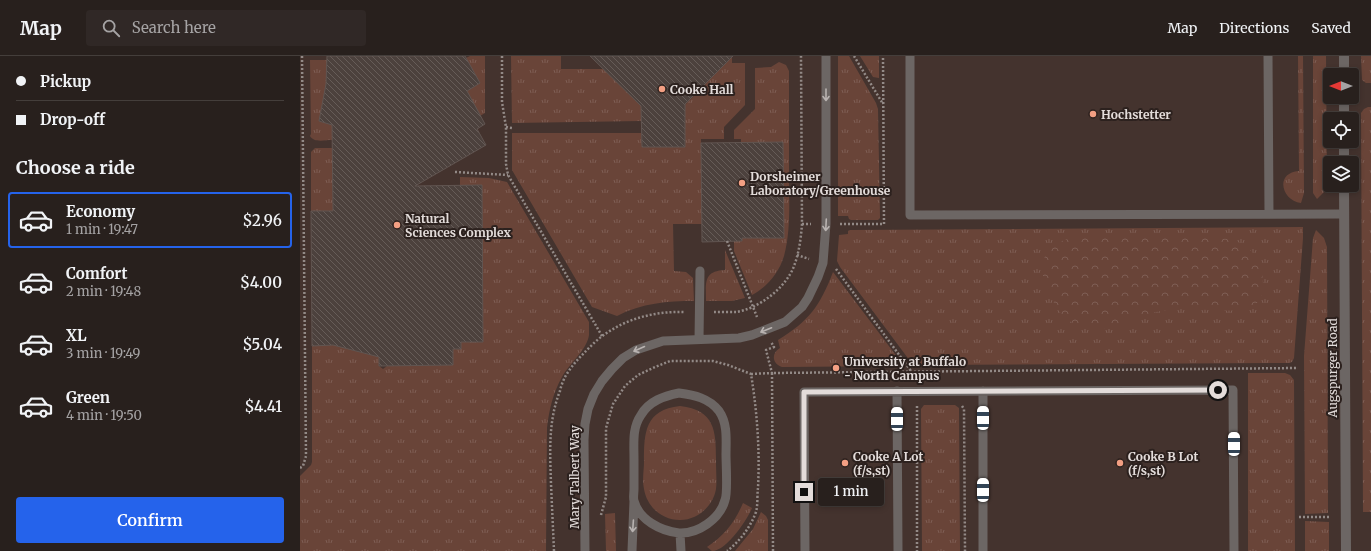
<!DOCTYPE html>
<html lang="en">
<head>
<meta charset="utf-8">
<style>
	body { margin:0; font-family:Merriweather,serif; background:#302826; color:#f1f3f6; height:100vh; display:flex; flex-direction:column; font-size:15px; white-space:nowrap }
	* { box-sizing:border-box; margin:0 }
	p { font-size:13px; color:#a5a3a4 }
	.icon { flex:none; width:22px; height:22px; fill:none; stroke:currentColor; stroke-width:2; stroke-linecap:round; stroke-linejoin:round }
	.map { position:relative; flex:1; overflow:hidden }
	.sheet { display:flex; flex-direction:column; background:#28201d; width:300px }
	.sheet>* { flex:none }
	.top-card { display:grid; align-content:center; height:88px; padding:0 16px; background:#28201d }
	.needle { width:26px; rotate:270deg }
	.buttons { position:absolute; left:1023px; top:12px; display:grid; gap:8px }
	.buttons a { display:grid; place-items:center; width:36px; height:36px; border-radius:4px; background:#28201d; box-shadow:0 2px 6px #0003,0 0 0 1px #443e3b; font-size:20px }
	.end { position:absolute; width:18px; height:18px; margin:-9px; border:5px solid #e3dcda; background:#111; box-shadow:0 0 0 2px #111 }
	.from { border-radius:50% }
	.bubble { position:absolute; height:28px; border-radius:4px; background:#28201d; box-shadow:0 2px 6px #0003,0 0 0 1px #443e3b; font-size:13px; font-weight:600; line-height:28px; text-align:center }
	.car { position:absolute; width:12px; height:24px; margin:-12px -6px; border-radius:5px; box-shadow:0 0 3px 1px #0007; background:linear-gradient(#fff 24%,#345 0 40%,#fff 0 76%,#345 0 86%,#fff 0) }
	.top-card b { display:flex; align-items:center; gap:14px; height:38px; font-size:15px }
	.top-card b+b { border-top:1px solid #443e3b }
	.top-card i { width:10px; height:10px; background:#f1f3f6 }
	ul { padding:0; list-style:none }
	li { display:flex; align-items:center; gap:12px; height:56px; margin:0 8px 6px; padding:0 8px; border:2px solid transparent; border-radius:4px }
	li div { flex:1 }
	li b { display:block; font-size:15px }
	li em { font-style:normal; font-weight:600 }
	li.current { border-color:#2563eb }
	li>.icon { width:36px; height:36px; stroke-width:1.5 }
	h2 { padding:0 16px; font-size:18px; line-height:48px }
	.button { display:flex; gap:8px; margin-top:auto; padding:8px 16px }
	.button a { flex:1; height:46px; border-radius:4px; background:#2563eb; color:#fff; font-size:16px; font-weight:600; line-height:46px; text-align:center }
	header { display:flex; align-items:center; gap:24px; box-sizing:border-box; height:56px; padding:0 20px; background:#28201d; border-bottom:1px solid #443e3b }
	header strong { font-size:19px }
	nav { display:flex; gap:22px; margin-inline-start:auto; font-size:14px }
	.search { width:280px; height:36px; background:#302826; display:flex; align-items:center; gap:10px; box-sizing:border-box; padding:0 14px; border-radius:4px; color:#a5a3a4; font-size:15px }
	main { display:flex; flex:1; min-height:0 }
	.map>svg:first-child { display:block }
</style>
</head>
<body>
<header>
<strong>Map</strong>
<div class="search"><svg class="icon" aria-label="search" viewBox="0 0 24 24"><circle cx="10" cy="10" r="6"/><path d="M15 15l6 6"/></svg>Search here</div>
<nav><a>Map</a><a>Directions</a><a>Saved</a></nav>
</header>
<main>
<section class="sheet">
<div class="top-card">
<b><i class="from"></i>Pickup</b>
<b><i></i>Drop-off</b>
</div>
<h2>Choose a ride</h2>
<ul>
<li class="current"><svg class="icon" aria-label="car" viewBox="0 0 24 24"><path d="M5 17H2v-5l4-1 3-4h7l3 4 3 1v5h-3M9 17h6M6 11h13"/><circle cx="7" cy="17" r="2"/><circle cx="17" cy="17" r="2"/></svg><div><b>Economy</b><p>1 min · 19:47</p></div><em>$2.96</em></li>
<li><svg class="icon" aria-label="car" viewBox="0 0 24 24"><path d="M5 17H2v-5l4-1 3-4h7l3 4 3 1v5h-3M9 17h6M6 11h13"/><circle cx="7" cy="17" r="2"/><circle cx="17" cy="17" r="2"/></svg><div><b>Comfort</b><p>2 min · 19:48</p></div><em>$4.00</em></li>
<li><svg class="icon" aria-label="car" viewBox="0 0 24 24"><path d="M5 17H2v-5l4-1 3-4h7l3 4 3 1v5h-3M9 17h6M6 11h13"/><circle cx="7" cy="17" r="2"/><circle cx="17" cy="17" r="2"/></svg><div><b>XL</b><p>3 min · 19:49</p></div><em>$5.04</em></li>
<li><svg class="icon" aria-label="car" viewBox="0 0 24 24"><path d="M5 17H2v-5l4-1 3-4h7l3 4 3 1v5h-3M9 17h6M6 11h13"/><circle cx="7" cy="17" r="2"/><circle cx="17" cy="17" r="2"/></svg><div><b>Green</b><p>4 min · 19:50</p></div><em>$4.41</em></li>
</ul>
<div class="button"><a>Confirm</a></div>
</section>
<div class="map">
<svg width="1071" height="495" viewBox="0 0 1071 495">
	<defs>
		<pattern id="grass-tufts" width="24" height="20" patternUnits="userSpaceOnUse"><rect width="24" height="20" fill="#694438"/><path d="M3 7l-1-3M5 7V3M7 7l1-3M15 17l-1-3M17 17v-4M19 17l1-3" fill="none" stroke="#7e5e54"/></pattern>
		<pattern id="forest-crowns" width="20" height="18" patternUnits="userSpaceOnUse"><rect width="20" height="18" fill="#694438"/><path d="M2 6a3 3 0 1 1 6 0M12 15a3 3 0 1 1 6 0" fill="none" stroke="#7e5e54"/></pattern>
		<pattern id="building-back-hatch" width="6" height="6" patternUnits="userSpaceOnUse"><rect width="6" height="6" fill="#4c413d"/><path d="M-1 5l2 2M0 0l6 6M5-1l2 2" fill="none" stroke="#665c58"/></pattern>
	</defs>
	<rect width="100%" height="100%" fill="#362b27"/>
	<path fill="#44332e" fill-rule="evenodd" d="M0,0H1071V495H0ZM1030,19H1052V41H1030ZM1030,63H1052V85H1030ZM1030,107H1052V129H1030Z"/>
	<path fill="url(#grass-tufts)" d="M170,0H185V57L180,60L167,35L180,27L166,2Z
		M211,0H261V13H303L346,54L341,55V65L212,67Z
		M538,0H549L576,47L578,53L580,162L578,164H551L549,163L548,160H538Z
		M560,0H579V22L573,21Z
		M998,0H1003L1004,137L1001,147C982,145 974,117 999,115Z
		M1013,0H1026L1027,127L1024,136L1017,143L1013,137Z
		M1061,0H1071V27H1066L1062,24Z
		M432,1V7H445V49L424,71V83H401L402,168H373L374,215L386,216L393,222L394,245C367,245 342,247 317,260L292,251L212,114V77H341L342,91H385V54H380Z
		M10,4H27L26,28L19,65L41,72L32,84C24,84 14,87 10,80L11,78Z
		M479,6L486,9L489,15C489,49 489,84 489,118C489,145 491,174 484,200C479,217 467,231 452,239L434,195V185H442V182H484L483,87H441V83H434V74L455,53V12L471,11Z
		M1068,51H1071V456H1063L1061,57L1064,53Z
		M15,92H32L33,155H11V96Z
		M160,121L189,122L207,126L289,266C289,270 289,275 289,279C287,294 269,308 262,321C253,337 249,354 247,372L246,495H0V420L11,409L12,406V251H33V289L79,301V310L83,313L87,310L153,309V293L161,286H183L182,129H160Z
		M1003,171V182L994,302L992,306L989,307L613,309L540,211L537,205L539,179L548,178V175L550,174Z
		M1016,174L1024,182L1027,191L1028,457L1005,458L1004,300L1013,182Z
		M425,194L445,242L432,245H406C406,227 403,215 425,214Z
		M533,216L604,310L482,311C472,308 471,297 480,292L478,284C509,265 520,250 533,216Z
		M948,317H985L990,319L994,324L995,495H948Z
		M624,349H655L659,352L660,495H622L621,353Z
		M380,350C417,354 416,378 416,408C416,416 417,425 416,433C413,450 398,464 380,464C362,464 347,451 344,433C342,424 344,414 344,406C344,376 345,354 380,350Z
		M443,447L452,452C448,462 427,495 412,495C410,494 409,492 407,491C424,480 435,466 443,447Z
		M461,456L466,460L468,464V495H435L453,473Z
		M315,457L316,495H306L305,458Z
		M1005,465L1029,466V495H1005Z"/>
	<path fill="url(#forest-crowns)" d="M772,182H920C939,184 950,190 959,206C962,213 963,222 963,230C962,236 962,242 957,247C945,260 900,252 883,253C875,253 865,254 856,256C832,260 816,276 790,272C782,270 770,267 765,262C760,257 756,251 753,245C737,218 736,190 772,182Z"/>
	<path fill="url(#building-back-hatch)" stroke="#615551" d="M27,0H165L180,27L167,35L185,68L177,73L186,89L115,130L182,129L183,286H161V293H153V309L79,310V301L33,289L12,290L11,155H33L32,69L19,65L26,28Z
		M290,0H433L385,48V91H342L341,50Z
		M483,86L484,182H442V185L402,186L401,87Z"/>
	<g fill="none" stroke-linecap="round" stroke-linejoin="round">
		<path stroke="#938a87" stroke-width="2.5" stroke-dasharray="2 2" stroke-linecap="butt" d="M202,0V46L206,71V108L208,119L302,280
			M554,0L583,48
			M206,71L212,72
			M155,116L208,119
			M502,168H511
			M540,168H584L583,0
			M427,185L457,261
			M497,199L509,203
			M536,213L611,315
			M414,256C421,256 429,256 436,256C458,253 486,232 494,210C499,197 501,182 502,168L501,0
			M451,318L472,317L466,294L474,291L471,286
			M617,350V495
			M662,350L664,353L665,495
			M0,412L3,410L6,400L2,0
			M301,459L306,441V372L313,348L325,330L338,319L355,311L370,305H413L428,309L451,318C457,355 460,394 458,432C457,439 458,449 456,456C450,472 440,485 427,495
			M999,461H1031
			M254,495C253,473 252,450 251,428C250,396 248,365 260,335C261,330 263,325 265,321C273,307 284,297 295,286C320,264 352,255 385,256
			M473,495L472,317L998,312"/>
		<path stroke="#6c6664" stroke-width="9" d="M610,0V159L1044,158
			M968,0L969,158
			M399,283L400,215
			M597,335L598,495
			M683,335V495
			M379,337C394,339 409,342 419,355C428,368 426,384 426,399C426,409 428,437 425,444C420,463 398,478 379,477C361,475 339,464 334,445C333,442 334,437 334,433C334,423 334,413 334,403C334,387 332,372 341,359C349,345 364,340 379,337Z
			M380,477L381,495
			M285,495L284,384L285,368L288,353L294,338L302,325L312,313L323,302L336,294L363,285L439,282L452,279L485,266L502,251L508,242L518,221L523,207L526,168V0
			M332,495L334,445
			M505,495L504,336L933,334L934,495"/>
		<path stroke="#6c6664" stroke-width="10" d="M1044,0V19
			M1044,41V63
			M1044,85V107
			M1044,129L1046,495"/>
	</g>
	<defs><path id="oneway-shaft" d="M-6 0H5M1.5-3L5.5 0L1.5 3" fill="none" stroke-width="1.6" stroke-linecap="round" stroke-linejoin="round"/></defs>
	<g stroke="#b9b3b1">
		<use href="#oneway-shaft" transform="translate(526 39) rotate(90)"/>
		<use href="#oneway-shaft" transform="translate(526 169) rotate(93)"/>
		<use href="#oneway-shaft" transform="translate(466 274) rotate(158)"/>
		<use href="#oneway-shaft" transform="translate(339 293) rotate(156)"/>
		<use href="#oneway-shaft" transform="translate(333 470) rotate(94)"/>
	</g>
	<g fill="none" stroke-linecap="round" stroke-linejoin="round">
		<path stroke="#e3dcda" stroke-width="5" d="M504,436V336L918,334"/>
	</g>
	<g fill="#f39f83" stroke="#2c211e" stroke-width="1.5">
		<circle cx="362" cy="33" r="4"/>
		<circle cx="793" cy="58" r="4"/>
		<circle cx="442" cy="127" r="4"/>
		<circle cx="97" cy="169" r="4"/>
		<circle cx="536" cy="312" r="4"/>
		<circle cx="545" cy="407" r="4"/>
		<circle cx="820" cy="407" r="4"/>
	</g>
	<g text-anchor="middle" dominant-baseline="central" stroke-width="4" stroke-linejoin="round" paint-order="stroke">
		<g font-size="12" font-weight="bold" fill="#e3dcda" stroke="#2c211e" text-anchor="start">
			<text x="370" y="33">Cooke Hall</text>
			<text x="801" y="58">Hochstetter</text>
			<text x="450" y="120">Dorsheimer<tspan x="450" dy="14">Laboratory/Greenhouse</tspan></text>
			<text x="105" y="162">Natural<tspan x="105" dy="14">Sciences Complex</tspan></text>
			<text x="544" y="305">University at Buffalo<tspan x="544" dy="14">- North Campus</tspan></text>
			<text x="553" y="400">Cooke A Lot<tspan x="553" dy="14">(f/s,st)</tspan></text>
			<text x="828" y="400">Cooke B Lot<tspan x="828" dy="14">(f/s,st)</tspan></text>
		</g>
		<g font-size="12" fill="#e3dcda" stroke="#2c211e">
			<text transform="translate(1032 312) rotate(-90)">Augspurger Road</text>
			<text transform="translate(274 421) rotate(-90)">Mary Talbert Way</text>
		</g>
	</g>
</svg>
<div class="buttons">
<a><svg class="needle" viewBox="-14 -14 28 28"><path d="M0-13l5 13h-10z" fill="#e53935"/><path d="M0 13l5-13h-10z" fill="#a5a3a4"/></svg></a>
<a><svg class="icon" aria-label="locate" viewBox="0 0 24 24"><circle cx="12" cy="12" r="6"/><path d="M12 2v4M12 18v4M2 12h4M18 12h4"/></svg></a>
<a><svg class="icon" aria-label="layers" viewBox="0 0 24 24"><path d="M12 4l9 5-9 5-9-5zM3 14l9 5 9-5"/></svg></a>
</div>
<i class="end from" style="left:918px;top:334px"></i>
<i class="end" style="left:504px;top:436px"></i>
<div class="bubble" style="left:518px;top:422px;width:66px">1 min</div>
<i class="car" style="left:683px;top:362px;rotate:0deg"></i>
<i class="car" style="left:597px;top:363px;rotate:0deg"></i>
<i class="car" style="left:934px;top:388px;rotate:0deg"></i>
<i class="car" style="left:683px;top:434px;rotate:0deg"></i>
</div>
</main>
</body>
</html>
